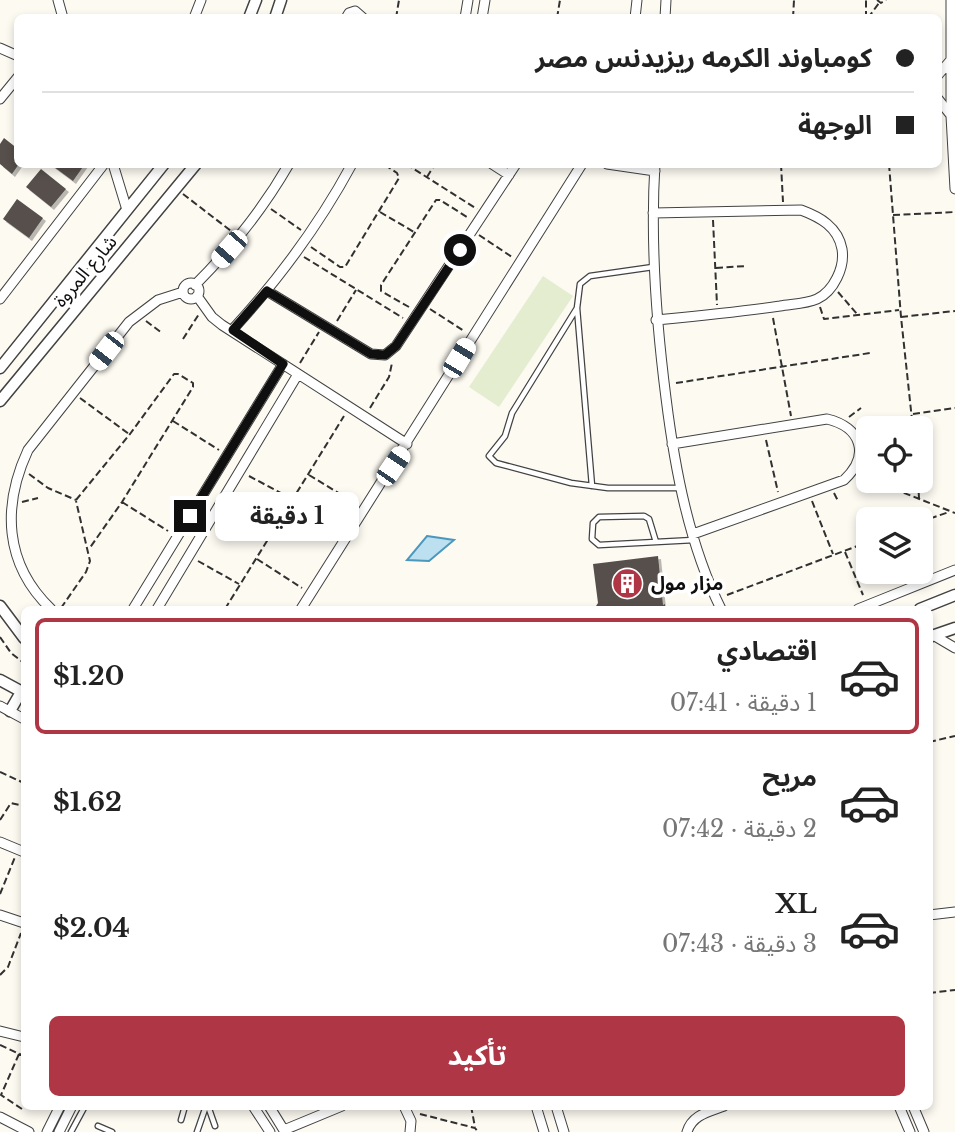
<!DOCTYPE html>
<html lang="ar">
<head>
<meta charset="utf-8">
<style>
	body { margin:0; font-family:"Libre Baskerville","Noto Sans Arabic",serif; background:#f6f6f6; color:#222; direction:rtl; height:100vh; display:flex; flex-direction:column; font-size:26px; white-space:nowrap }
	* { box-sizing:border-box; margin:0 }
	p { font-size:23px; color:#767676 }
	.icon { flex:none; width:38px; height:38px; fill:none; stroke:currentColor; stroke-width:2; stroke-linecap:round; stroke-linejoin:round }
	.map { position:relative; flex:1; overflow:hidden; direction:ltr }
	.panel { position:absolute; left:21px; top:606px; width:912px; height:504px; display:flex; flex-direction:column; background:#fff; border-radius:10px; box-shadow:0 4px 10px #0003; direction:rtl }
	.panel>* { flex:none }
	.banner { position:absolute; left:14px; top:14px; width:928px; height:154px; border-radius:10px; box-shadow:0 4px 10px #0003; direction:rtl; display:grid; align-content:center; height:154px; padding:0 28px; background:#fff }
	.controls { position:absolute; left:856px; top:416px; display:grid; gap:14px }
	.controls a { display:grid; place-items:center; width:77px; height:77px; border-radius:10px; background:#fff; box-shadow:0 4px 10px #0003; font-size:35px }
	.end { position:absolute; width:32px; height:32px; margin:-16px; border:9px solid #0f0f0f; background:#fff; box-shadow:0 0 0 4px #fff }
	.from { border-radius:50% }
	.bubble { position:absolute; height:49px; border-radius:10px; background:#fff; box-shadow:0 4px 10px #0003; font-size:23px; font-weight:700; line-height:49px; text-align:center; direction:rtl }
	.car { position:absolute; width:21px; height:42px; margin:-21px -10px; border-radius:9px; box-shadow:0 0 5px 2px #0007; background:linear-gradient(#fff 24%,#345 0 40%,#fff 0 76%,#345 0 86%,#fff 0) }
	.banner b { display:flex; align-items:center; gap:24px; height:66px; font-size:26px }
	.banner b+b { border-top:2px solid #e0e0e0 }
	.banner i { width:18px; height:18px; background:#222 }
	ul { padding:12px 0 0; list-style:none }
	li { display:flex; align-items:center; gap:21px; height:116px; margin:0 14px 10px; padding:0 14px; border:4px solid transparent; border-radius:10px }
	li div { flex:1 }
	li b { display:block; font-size:26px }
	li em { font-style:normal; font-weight:700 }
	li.on { border-color:#af3644 }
	li>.icon { width:63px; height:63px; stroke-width:1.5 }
	.cta { display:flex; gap:14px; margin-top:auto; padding:14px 28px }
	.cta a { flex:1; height:80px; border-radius:10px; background:#af3644; color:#fff; font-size:28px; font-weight:700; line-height:80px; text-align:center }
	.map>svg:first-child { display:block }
</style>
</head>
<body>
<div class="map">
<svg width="955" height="1132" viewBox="0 0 955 1132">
	<defs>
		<filter id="shadow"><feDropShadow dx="3" dy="3" stdDeviation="0" flood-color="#0004"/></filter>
	</defs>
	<rect width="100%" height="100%" fill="#fdfaf2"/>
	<path fill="#e5edd0" d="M543,276L573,296L499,407L469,387Z"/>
	<path fill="#bce0ef" stroke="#4b98be" stroke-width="2" d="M427,536L454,540L429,561L407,560Z"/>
	<path fill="#56504c" filter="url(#shadow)" d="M4,138L18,149V164H19L12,174L0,164V144Z
		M50,164H85L73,181Z
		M41,169L66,189L51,207L26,187Z
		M17,199L43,218L29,238L3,219Z
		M658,556L663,605L665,604V609H594L598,603L593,564Z"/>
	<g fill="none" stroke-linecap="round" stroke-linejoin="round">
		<defs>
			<path id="service" d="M577,308L512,413L505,436L489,456L496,463L571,483L608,488H680
				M592,486L577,308L580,284L590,276L653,267
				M656,542L649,519L644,516L599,517L593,523L592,539L599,545L694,540
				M208,1106L215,1126
				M181,1120L185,1106
				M98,1126L112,1132
				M71,1132L85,1106
				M197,1132L206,1106"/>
			<path id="minor" d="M58,0L63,18
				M951,0V116L955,189
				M194,18L201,0
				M346,18L349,13L355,11L363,18
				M465,18L468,0
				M482,18L485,0
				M635,18L637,0
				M665,18L666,0
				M0,48L18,56
				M938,75L950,61
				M0,99L18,77
				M938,99L950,114
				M113,164L127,210
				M492,164L509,175
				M607,164L655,171
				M655,164C650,243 656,320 666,398C675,470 689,544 721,609
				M653,213L801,210C820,217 838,227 842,249C845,267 834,291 817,299C806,304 791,304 780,306C739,312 697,316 656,320
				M183 291a8 8 0 1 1 16 0a8 8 0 1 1-16 0Z
				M195,285C232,248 263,209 289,164
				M267,291L371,354L385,355L396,346L516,164
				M197,296L212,317L222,325L407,444
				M0,299L104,164
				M233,329C279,279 319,225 352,164
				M672,444L827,419C861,427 871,455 844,480L693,534
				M51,609C4,564 2,506 28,450L129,322L158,300L183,292
				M133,609L283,364
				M157,609L298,374
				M301,609L582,164
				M858,609L955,570
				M933,635L955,648
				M0,706L24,719
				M0,842L24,852
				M0,915L24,923
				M929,915L955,912
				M0,1031L24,1037
				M253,1106L270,1132
				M269,1106L285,1132
				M404,1106L411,1121L410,1132
				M536,1106L544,1132
				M556,1106L564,1132
				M899,1106L910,1132
				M913,1106L924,1132
				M0,1117L29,1132
				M284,1130L342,1106
				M47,1132L60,1106
				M59,1132L72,1106
				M687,1132C692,1115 708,1112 724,1106"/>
			<path id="tertiary" d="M249,18L256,0
				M275,18L281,0
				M0,368L164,164
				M0,401L196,164
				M0,606L24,638
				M920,609L955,595
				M929,637L955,628
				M0,680L24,693
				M10,711L21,692"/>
		</defs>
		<use href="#service" stroke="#424242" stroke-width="7"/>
		<use href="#minor" stroke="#424242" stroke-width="11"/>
		<use href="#tertiary" stroke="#424242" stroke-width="13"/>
		<path stroke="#313131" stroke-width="2" stroke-dasharray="7 3.5" stroke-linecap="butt" d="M877,0L881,3L886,0
			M396,18L399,0
			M557,18L560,0
			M793,18L794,0
			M866,18V0
			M868,18L879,3
			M406,164L477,209
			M781,164L783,202
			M889,164L901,317L913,429
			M427,177L435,164
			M183,194L231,231
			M271,209L301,230
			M380,212L414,232
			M893,215L955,212
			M713,220L717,305
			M479,235L512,257
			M311,247L340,267H345L399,178L397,173L384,164
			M304,257L403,318
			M716,268L746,266
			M838,292L857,314
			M409,307L381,291V285L436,200H440L467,217
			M820,307L824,319L899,310
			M430,309L464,331
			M901,317L955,311
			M773,318L791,416
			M146,321L162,333
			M337,321L356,290
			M183,339L199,314
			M300,363L319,332
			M676,383L870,353
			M80,398L129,434
			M370,408L389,377L392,363
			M913,414L955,408
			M849,417L861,408
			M173,421L219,450
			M766,440L778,492
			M29,474L48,488L76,500
			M309,475L355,503
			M249,476L292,499
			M859,479L864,490
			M918,481L919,498
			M894,489L955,513
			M834,493L838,501
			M76,500L130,434L174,374H178L193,383V387L122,502L89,549
			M812,501L833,554
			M22,502L38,498
			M122,502L168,531
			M920,522L949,512
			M845,552L863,595
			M257,559L302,588
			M198,561L239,584
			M727,595L868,542
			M61,608L86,572L90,561L76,501
			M225,609L344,416
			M0,637L11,653L24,663
			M929,742L955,736
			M0,772L24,783
			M0,820L11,803L24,806
			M0,894L15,857
			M0,975L8,967L21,933
			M929,993L955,990
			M0,1045L24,1056
			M19,1054L1,1095L22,1109
			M471,1106L475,1127
			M420,1114L475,1128L478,1132"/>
		<use href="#service" stroke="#fff" stroke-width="4.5"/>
		<use href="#minor" stroke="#fff" stroke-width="9"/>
		<use href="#tertiary" stroke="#fff" stroke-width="10"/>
	</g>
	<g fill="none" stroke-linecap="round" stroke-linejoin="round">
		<path stroke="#0f0f0f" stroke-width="9" d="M190,516L283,364L233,330L267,291L371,354L385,355L396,346L460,250"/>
	</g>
	<defs>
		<symbol id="building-disc" viewBox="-11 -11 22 22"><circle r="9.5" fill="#af3644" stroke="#fff"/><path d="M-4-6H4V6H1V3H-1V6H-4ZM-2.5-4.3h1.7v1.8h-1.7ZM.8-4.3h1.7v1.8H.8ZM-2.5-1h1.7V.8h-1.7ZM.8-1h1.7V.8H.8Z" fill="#fff"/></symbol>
	</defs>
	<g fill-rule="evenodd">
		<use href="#building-disc" x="610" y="566" width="35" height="35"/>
	</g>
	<g text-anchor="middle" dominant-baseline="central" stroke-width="7" stroke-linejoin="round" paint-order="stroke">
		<g font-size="19" fill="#0f0f0f" stroke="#fff">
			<text transform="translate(85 271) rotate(-50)">شارع المروة</text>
		</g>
		<g font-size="19" font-weight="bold" fill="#0f0f0f" stroke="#fff" text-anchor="start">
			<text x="651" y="583">مزار مول</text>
		</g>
	</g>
</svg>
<div class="controls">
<a><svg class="icon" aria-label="locate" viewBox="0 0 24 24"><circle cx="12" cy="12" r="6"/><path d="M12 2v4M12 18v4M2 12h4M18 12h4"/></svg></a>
<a><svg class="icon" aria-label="layers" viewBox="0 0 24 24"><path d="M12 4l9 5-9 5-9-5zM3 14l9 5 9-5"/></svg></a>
</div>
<i class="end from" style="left:460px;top:250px"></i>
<i class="end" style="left:190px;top:516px"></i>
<div class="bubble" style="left:215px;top:492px;width:144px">1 دقيقة</div>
<i class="car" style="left:229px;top:249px;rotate:221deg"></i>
<i class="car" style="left:106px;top:351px;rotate:218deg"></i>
<i class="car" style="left:459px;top:358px;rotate:31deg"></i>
<i class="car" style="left:393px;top:466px;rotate:34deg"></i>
<div class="banner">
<b><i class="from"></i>كومباوند الكرمه ريزيدنس مصر</b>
<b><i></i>الوجهة</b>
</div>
<section class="panel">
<ul>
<li class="on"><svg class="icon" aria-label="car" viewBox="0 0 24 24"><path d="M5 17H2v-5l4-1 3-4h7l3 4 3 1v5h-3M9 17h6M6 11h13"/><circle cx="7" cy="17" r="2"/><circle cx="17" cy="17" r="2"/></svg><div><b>اقتصادي</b><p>1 دقيقة · 07:41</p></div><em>$1.20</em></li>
<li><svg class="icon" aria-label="car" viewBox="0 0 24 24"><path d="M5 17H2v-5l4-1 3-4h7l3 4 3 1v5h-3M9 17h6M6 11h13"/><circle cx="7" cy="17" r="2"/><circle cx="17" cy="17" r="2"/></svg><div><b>مريح</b><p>2 دقيقة · 07:42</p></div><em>$1.62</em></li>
<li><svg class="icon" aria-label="car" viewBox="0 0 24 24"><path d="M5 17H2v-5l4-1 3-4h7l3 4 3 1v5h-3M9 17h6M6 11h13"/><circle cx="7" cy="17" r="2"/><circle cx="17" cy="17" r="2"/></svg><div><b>XL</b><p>3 دقيقة · 07:43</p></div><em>$2.04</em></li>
</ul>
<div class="cta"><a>تأكيد</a></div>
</section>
</div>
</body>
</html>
